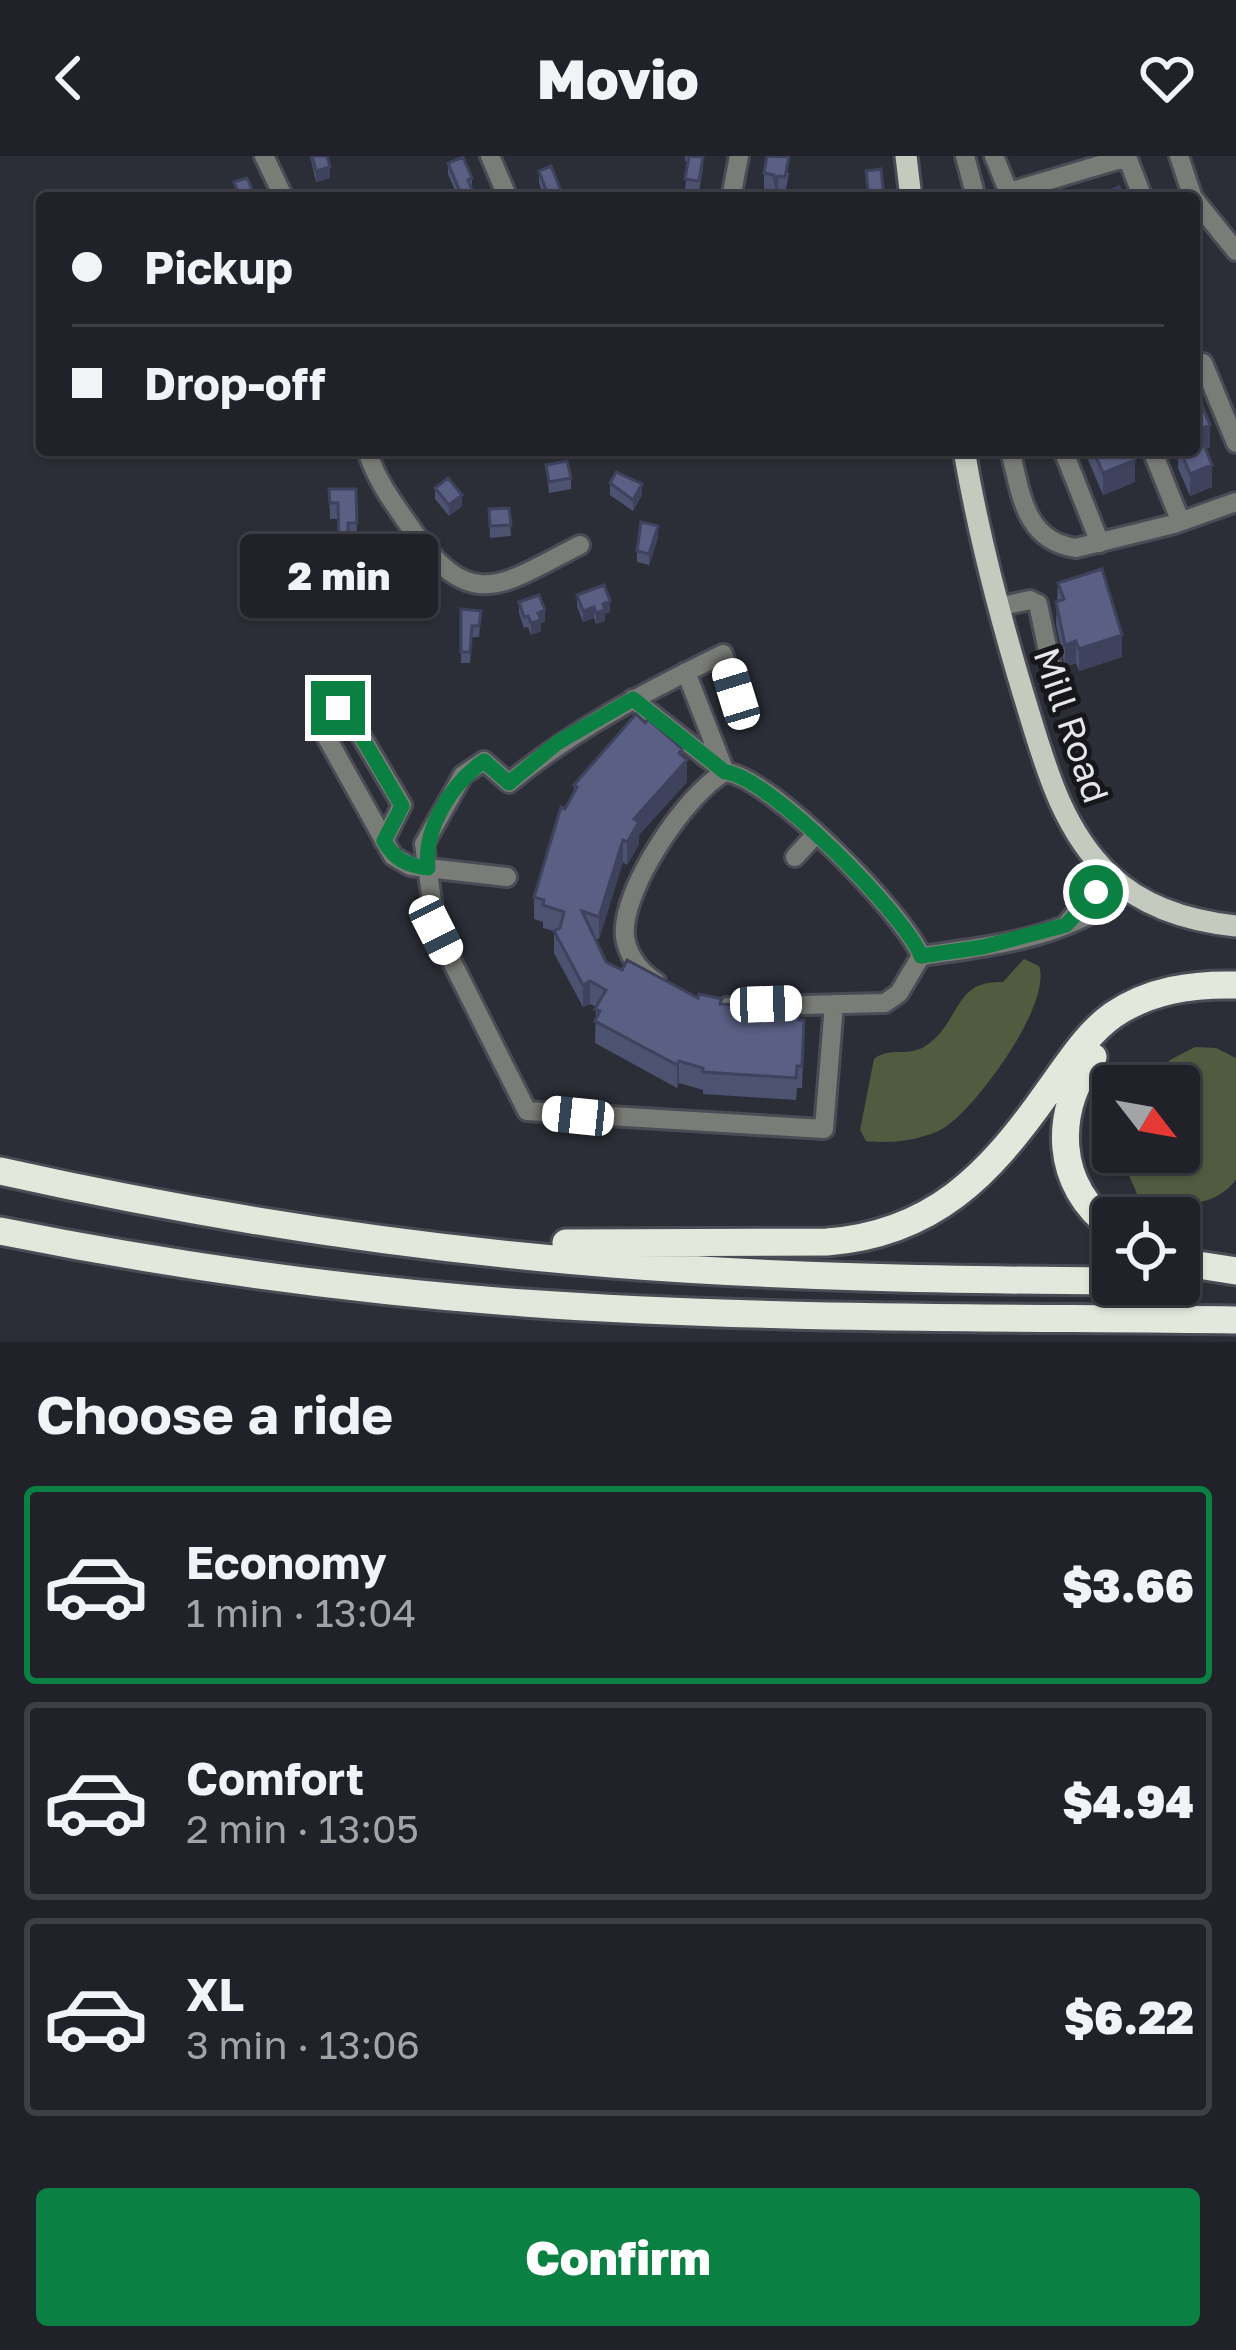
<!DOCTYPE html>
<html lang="en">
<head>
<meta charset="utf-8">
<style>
	body { margin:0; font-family:"Golos Text",sans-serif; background:#292a31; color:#f1f3f6; height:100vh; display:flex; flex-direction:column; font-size:45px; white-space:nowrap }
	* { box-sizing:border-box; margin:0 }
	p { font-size:39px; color:#a2a4a8 }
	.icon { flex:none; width:66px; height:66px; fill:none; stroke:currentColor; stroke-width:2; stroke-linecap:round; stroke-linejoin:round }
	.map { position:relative; height:1186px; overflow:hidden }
	.panel { display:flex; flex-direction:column; background:#212229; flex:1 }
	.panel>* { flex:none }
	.guide { position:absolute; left:36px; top:36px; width:1164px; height:264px; border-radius:12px; box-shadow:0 3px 9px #0004,0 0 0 3px #3e3f46; display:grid; align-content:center; height:264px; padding:0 36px; background:#212229 }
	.needle { width:78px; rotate:121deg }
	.controls { position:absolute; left:1092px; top:909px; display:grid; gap:24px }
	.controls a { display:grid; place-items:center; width:108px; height:108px; border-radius:12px; background:#212229; box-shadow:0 3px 9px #0004,0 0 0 3px #3e3f46; font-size:60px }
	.end { position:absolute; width:54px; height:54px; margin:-27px; border:15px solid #0b8043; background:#fff; box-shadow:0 0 0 6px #fff }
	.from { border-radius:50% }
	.bubble { position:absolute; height:84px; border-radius:12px; background:#212229; box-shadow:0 3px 9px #0004,0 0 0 3px #3e3f46; font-size:39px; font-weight:800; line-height:84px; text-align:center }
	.car { position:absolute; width:36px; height:72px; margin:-36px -18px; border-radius:15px; box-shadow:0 0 9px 3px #0007; background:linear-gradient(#fff 24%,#345 0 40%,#fff 0 76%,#345 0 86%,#fff 0) }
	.guide b { display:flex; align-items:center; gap:42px; height:114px; font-size:45px }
	.guide b+b { border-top:3px solid #3e3f46 }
	.guide i { width:30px; height:30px; background:#f1f3f6 }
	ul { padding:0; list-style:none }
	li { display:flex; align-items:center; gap:36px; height:198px; margin:0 24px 18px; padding:0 12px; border:6px solid #3e3f46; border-radius:12px }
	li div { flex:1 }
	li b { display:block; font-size:45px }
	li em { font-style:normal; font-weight:800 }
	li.on { border-color:#0b8043 }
	li>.icon { width:108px; height:108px; stroke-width:1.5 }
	h2 { padding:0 36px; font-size:54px; line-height:144px }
	.primary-button { display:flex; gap:24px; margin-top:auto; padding:24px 36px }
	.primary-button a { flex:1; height:138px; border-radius:12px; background:#0b8043; color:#fff; font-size:48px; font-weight:800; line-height:138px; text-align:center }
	header { display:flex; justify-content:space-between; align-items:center; height:156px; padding:0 36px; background:#212229; font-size:54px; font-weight:800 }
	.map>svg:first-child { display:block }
</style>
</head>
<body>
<header><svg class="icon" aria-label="back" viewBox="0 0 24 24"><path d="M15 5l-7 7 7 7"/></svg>Movio<svg class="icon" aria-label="heart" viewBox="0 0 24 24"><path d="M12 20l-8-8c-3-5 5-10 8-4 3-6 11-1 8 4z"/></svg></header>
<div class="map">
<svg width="1236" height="1186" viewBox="0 0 1236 1186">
	<rect width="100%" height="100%" fill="#2c2e37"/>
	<path fill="#515b40" d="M1024,803L1039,810C1052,848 979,947 948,969C928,984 890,988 866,985L860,974L874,903C890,890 909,902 927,889C962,864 953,824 1003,826Z
		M1195,891L1216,892L1236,902V1023C1218,1052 1166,1055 1137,1038L1119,996H1179V930H1146L1170,904Z"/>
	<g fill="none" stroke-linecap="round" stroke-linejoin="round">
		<defs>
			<path id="minor" d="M264,0L284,42
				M490,0L508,42
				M965,0L976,42
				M994,0L1011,42
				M1179,0L1193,42
				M1009,36L1127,1L1143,42
				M731,42L739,0
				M1194,43L1236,95
				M1203,207L1236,287
				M367,294C376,325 395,349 413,375C472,459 503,428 580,389
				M1010,294C1021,337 1024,385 1076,392L1174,368L1236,346
				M1063,294L1100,387
				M1152,294L1180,364
				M998,451L1030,444L1038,448L1052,514
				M736,538L723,498C647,535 574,573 509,627L484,605L463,619L424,688L436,774L527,955L824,973L834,848
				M633,543L725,616L686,516
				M384,685L402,649L353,566L337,552L317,564L393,700L410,710L507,721
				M795,701L816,678
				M1069,765L1111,720
				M656,826C641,816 628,801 625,781C620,735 686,638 725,616C770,620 905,758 921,800
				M727,851L885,847L899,837L921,800C992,790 1071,782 1127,733"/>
			<path id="major" d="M906,0L911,42
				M964,294C978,377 999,457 1023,537C1043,601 1059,671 1110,719C1144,752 1189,765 1236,770"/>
			<path id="highway" d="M1093,901C1053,957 1054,1029 1113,1072
				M0,1015C201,1060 407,1092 612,1108C779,1121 946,1124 1113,1125
				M0,1075C173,1110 348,1134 524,1147C761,1164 999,1161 1236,1164
				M566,1087L827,1086C933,1078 989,1019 1047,937C1067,910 1085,879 1113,859C1150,834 1192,828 1236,829
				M1179,1106L1236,1115"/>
		</defs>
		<use href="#minor" stroke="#4a4b54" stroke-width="24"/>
		<use href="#major" stroke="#4a4b54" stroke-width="27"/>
		<use href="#highway" stroke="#4a4b54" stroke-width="33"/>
		<use href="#minor" stroke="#7a7c77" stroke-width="18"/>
		<use href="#major" stroke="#c5cabf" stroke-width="21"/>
		<use href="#highway" stroke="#e3e8dc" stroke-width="27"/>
	</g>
	<path fill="#4d5271" d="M310,0H327L330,22L316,26Z
		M685,0H699L703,12L699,36L685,34L688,6L685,5Z
		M448,7L472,22V42H458L448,18Z
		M539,15L563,42H544L539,27Z
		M764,17H789L785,38L778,36L775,41L774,36L764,34Z
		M1210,291L1206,293L1212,331L1190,340L1178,312V301L1175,294Z
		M1084,294H1131L1135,326L1103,339Z
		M546,309L571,322V333L549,337Z
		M610,327L642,339L633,355L610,339Z
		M435,332L462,350L449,360L435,343Z
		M329,333H356L357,384H348V405H339L338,363H330Z
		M509,352L511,380L490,382L489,353Z
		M658,381L649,409L637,406V395Z
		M396,426L424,440L412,452L396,437Z
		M1058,427L1122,501L1079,515L1076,507L1065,511L1056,468Z
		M577,439L610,456L605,458V465L596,468L594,462L583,466L577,450Z
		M519,446L545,466L541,467V475L531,479L528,471L524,472L519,457Z
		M461,453L481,455L479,481H472L470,507H461Z
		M682,600L687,626L639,679V688L627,709L623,706L599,783L594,782L606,806L622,814L698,842L800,864L804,886L802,932H797L796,944L703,938V934L679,927L677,932L595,887L596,851L590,848L583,851L554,797V775L543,772V766L534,763V741L565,653L574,637V629Z"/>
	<path fill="#3f425c" d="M330,11V22L316,26V15Z
		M778,20V36L775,41V25Z
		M472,34V42H461V38Z
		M1210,269V291L1198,296V274Z
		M1135,304V326L1103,339V317Z
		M1212,309V331L1190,340V318Z
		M642,328V339L633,355V344Z
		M462,339V350L449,360V349Z
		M658,370V381L649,409V398Z
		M424,429V440L412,452V441Z
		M610,445V456L605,458V465L596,468V457L603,448Z
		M594,451V462L583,466V455Z
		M545,454V466L541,467V475L531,479V467L538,457Z
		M1122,479V501L1079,515V493Z
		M1076,485V507L1065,511V489Z
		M682,593V609L687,604V626L639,679V688L627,709V686L634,663Z
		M623,684V706L599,783V761Z
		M590,825V848L583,851V829Z
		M679,905V927L677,932V909Z"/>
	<path fill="#5a5f83" stroke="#3f425c" stroke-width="3" d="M312,0H327L330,11L316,15Z
		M689,0L703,1L699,25L685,23Z
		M767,0L789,1L785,21L778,20L775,25L774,19L764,17Z
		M463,1L472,22L468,24L472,34L461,38L448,7Z
		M551,10L563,40L558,42H549L539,15Z
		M881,13L884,42H869L866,15Z
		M247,22L256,42H240L234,26Z
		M1119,31L1124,42H1092Z
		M1194,229L1210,269L1198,274L1212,309L1190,318L1180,294H1194Z
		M1093,294H1131L1135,304L1103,317Z
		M567,305L571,322L549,326L546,309Z
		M616,316L642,328L633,344L610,327Z
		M448,322L462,339L449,349L435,332Z
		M329,333H356L357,367H348V389H339L338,347H330Z
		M509,352L511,369L490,370L489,353Z
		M641,366L658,370L649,398L637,395Z
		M407,413L424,429L412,441L396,426Z
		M1102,413L1122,479L1079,493L1076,485L1065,489L1056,446L1064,443L1058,427Z
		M604,429L610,445L603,448L605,454L596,457L594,451L583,455L577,439Z
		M539,439L545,454L538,457L541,464L531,467L528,460L524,461L519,446Z
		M461,453L481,455L479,470H472L470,496H461Z
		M636,558L645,567L648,563L682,593L679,597L687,604L634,663L639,666L627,686L623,684L599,761L582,755L606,806L622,814L627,804L698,842L699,838L722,843L720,848L800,853L799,864H804L802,910H797L796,922L703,916V912L679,905L677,909L595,865L600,855L595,853L606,834L590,825L583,829L554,775L560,772L564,756L543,749L544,744L534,741L561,651L565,653L577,631L574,629Z"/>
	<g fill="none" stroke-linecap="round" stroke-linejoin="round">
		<path stroke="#0b8043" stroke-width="15" d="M338,552L353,566L402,650L384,685C395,704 406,709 428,712C423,673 452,627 484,605L509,627L557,587L633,543L725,616C769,620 905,759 921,800L983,791L1066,769L1096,736"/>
	</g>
	<g text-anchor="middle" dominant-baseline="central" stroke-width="10" stroke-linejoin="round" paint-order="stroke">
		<g font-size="36" fill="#e5e6ec" stroke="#16161b">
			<text transform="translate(1072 569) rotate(71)">Mill Road</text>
		</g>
	</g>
</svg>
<div class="controls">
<a><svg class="needle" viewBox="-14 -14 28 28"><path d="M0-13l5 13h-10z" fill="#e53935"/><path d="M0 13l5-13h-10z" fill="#a2a4a8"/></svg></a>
<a><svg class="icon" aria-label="locate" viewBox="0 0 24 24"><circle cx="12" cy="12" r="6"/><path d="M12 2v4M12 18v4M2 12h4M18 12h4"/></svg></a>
</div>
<i class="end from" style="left:1096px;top:736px"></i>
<i class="end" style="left:338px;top:552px"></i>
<div class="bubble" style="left:240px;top:378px;width:198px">2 min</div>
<i class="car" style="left:736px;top:538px;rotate:343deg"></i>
<i class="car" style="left:436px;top:774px;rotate:153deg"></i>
<i class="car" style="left:766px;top:848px;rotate:88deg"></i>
<i class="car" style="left:578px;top:960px;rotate:276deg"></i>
<div class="guide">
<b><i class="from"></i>Pickup</b>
<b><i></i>Drop-off</b>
</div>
</div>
<section class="panel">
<h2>Choose a ride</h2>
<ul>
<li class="on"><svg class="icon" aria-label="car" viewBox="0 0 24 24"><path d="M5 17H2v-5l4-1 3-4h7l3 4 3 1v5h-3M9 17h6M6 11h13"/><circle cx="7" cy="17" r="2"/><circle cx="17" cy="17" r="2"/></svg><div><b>Economy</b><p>1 min · 13:04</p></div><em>$3.66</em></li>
<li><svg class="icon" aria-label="car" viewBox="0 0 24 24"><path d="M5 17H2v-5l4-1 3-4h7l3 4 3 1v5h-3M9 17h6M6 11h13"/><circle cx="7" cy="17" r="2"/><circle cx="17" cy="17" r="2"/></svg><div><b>Comfort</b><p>2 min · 13:05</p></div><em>$4.94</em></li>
<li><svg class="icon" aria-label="car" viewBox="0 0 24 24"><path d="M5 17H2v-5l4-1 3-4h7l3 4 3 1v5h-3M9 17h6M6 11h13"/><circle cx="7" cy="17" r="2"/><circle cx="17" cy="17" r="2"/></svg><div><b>XL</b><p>3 min · 13:06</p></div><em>$6.22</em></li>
</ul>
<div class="primary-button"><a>Confirm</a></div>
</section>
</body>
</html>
